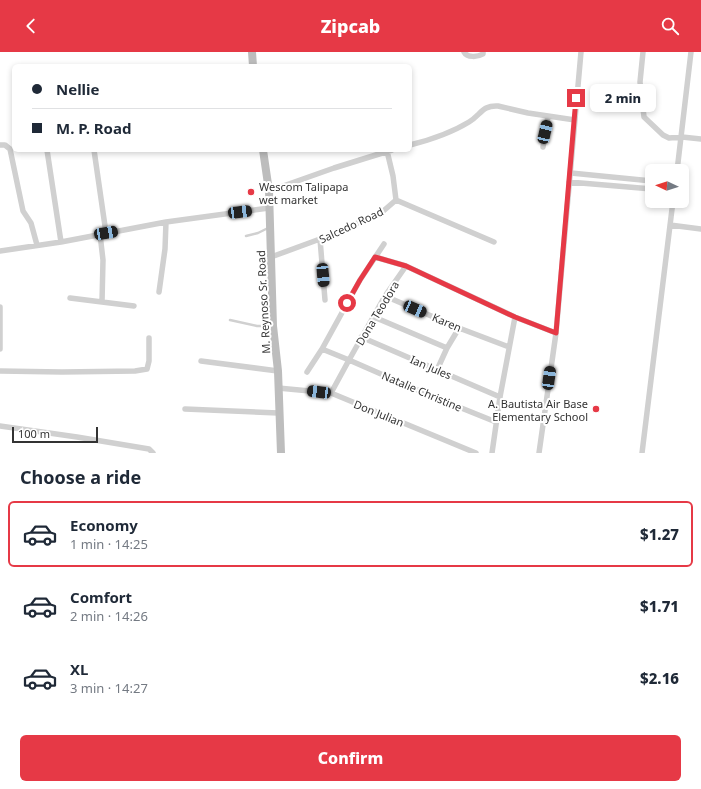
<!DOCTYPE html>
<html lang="en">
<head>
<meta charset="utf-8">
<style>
	body { margin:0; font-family:"Noto Sans",sans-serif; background:#f2f2f3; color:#1f2937; height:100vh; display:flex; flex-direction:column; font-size:15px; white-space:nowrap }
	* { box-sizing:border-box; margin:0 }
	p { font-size:13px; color:#747a83 }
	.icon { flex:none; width:22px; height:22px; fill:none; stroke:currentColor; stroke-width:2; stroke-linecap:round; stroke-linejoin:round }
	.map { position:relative; height:401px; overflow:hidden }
	.side { display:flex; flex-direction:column; background:#fff; flex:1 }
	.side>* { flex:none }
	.guide { position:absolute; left:12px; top:12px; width:400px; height:88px; border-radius:6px; box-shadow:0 2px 6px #0003; display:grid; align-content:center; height:88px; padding:0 20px; background:#fff }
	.needle { width:26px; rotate:274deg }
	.buttons { position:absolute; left:645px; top:112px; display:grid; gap:8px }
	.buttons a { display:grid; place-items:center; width:44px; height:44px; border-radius:6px; background:#fff; box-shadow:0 2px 6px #0003; font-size:20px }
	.scale { position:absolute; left:12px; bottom:10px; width:86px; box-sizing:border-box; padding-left:4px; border:2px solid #333; border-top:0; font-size:11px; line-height:14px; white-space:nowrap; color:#333; -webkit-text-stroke:3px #fff; paint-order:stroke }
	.end { position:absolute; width:18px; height:18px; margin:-9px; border:5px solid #e63946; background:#fff; box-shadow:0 0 0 2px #fff }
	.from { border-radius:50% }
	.bubble { position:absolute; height:28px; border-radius:6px; background:#fff; box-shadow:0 2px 6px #0003; font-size:13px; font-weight:800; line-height:28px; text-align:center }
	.car { position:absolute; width:12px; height:24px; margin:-12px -6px; border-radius:5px; box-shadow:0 0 3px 1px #0007; background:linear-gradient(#222 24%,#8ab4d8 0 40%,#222 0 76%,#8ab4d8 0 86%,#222 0) }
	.guide b { display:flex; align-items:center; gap:14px; height:38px; font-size:15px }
	.guide b+b { border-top:1px solid #e0e1e3 }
	.guide i { width:10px; height:10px; background:#1f2937 }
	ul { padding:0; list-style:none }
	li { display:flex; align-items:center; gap:12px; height:66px; margin:0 8px 6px; padding:0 12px; border:2px solid transparent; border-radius:6px }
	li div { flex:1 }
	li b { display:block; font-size:15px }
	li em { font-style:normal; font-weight:800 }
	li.current { border-color:#e63946 }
	li>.icon { width:36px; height:36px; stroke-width:1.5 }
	h2 { padding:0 20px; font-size:18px; line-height:48px }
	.button { display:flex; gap:8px; margin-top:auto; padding:8px 20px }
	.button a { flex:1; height:46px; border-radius:6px; background:#e63946; color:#fff; font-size:16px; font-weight:800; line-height:46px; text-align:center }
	header { display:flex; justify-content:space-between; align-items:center; height:52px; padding:0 20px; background:#e63946; color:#fff; font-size:18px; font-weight:800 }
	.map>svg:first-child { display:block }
</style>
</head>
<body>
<header><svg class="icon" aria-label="back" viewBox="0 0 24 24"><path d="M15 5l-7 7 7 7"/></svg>Zipcab<svg class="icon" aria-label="search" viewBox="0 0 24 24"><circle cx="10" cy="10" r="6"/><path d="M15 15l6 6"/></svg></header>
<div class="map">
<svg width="701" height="401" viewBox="0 0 701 401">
	<rect width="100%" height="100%" fill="#fff"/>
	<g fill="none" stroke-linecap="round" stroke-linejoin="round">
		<path stroke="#d0d0d0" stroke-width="2.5" d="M246,184L258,181L268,176
			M230,268L257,274H271"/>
		<path stroke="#d0d0d0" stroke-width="5.5" d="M464,0C467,6 478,5 483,2V0
			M643,0L640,30L644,65L663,83L669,86L682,85L701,87
			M0,93H5L10,97L23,159L31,171L37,193
			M410,93C430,88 451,81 469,70C481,63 482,53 498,54L528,61L575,68
			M543,95L548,64
			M47,98L61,190
			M94,98L106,181
			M387,99L393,124L396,148
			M677,119L691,0
			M571,121L652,129
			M569,130L652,137
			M269,139L334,116L392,98
			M670,173L701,177
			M320,187L325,248
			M0,199L61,190L166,170L269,156
			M271,205L320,187L381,161L396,148L494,190
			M375,205L406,214L515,265L556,281
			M406,214L385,244L349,308L429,343L496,370
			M159,240L165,197L166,170
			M385,244L459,276L509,295
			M70,246L102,250L103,208L100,182
			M102,250L134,254
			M0,255V297
			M374,265L447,296L459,276
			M361,285L500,345
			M201,309L278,319
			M437,318L447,296
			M0,319L62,320L135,319L147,317L149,309V286
			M307,320L322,297
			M278,336L331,341L476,401
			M331,341L349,308L322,297L360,228L384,192
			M185,357L278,361
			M0,374L77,385L149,397L153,401
			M492,401L500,345L515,265
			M539,401L556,281L581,0
			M642,401L673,149"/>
		<path stroke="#bdbdbd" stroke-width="8" d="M252,0L253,14
			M263,98L269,139L273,274L278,319L281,401"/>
	</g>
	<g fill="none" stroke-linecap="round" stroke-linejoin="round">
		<path stroke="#e63946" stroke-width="5" d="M347,251L360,228L375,205L406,214L515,265L556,281L576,46"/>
	</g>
	<g fill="#e63946" stroke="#fff" stroke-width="1.5">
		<circle cx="251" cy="140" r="4"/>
		<circle cx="596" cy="357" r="4"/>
	</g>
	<g text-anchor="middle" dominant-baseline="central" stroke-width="4" stroke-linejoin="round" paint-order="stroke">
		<g font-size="11" fill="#333" stroke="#fff" text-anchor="start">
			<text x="259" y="134">Wescom Talipapa<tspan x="259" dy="13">wet market</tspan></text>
			<text x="588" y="351" text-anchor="end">A. Bautista Air Base<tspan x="588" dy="13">Elementary School</tspan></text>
		</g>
		<g font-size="11" fill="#333" stroke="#fff">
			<text transform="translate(351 173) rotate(-25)">Salcedo Road</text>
			<text transform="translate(263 250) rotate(-93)">M. Reynoso Sr. Road</text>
			<text transform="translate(377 261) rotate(-59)">Dona Teodora</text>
			<text transform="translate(447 270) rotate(23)">Karen</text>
			<text transform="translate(431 315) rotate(23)">Ian Jules</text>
			<text transform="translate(422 339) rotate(23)">Natalie Christine</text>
			<text transform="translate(379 361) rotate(22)">Don Julian</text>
		</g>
	</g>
</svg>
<div class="buttons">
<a><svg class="needle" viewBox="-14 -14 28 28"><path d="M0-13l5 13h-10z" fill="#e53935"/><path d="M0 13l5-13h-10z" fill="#747a83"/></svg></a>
</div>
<div class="scale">100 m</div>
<i class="end from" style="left:347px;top:251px"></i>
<i class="end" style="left:576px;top:46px"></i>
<div class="bubble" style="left:590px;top:32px;width:66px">2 min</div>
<i class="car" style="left:545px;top:80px;rotate:13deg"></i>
<i class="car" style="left:240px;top:160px;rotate:83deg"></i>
<i class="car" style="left:106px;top:181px;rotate:80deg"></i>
<i class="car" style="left:323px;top:223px;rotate:175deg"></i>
<i class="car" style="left:415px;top:257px;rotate:113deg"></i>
<i class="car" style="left:549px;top:326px;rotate:8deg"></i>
<i class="car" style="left:319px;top:340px;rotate:277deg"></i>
<div class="guide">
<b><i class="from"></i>Nellie</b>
<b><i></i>M. P. Road</b>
</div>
</div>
<section class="side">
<h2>Choose a ride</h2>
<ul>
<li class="current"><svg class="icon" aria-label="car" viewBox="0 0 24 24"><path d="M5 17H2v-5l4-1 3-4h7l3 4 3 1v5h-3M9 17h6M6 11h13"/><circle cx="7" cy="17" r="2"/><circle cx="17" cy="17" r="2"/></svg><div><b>Economy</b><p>1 min · 14:25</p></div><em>$1.27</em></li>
<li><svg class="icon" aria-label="car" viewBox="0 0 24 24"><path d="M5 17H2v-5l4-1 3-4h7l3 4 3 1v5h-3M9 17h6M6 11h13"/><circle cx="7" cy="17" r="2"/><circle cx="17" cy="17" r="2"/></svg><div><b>Comfort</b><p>2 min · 14:26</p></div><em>$1.71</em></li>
<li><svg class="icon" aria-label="car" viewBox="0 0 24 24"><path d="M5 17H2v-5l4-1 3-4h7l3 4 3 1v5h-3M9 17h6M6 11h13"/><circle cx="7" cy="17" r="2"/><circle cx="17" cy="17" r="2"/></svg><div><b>XL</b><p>3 min · 14:27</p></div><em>$2.16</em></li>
</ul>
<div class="button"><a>Confirm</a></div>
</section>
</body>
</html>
